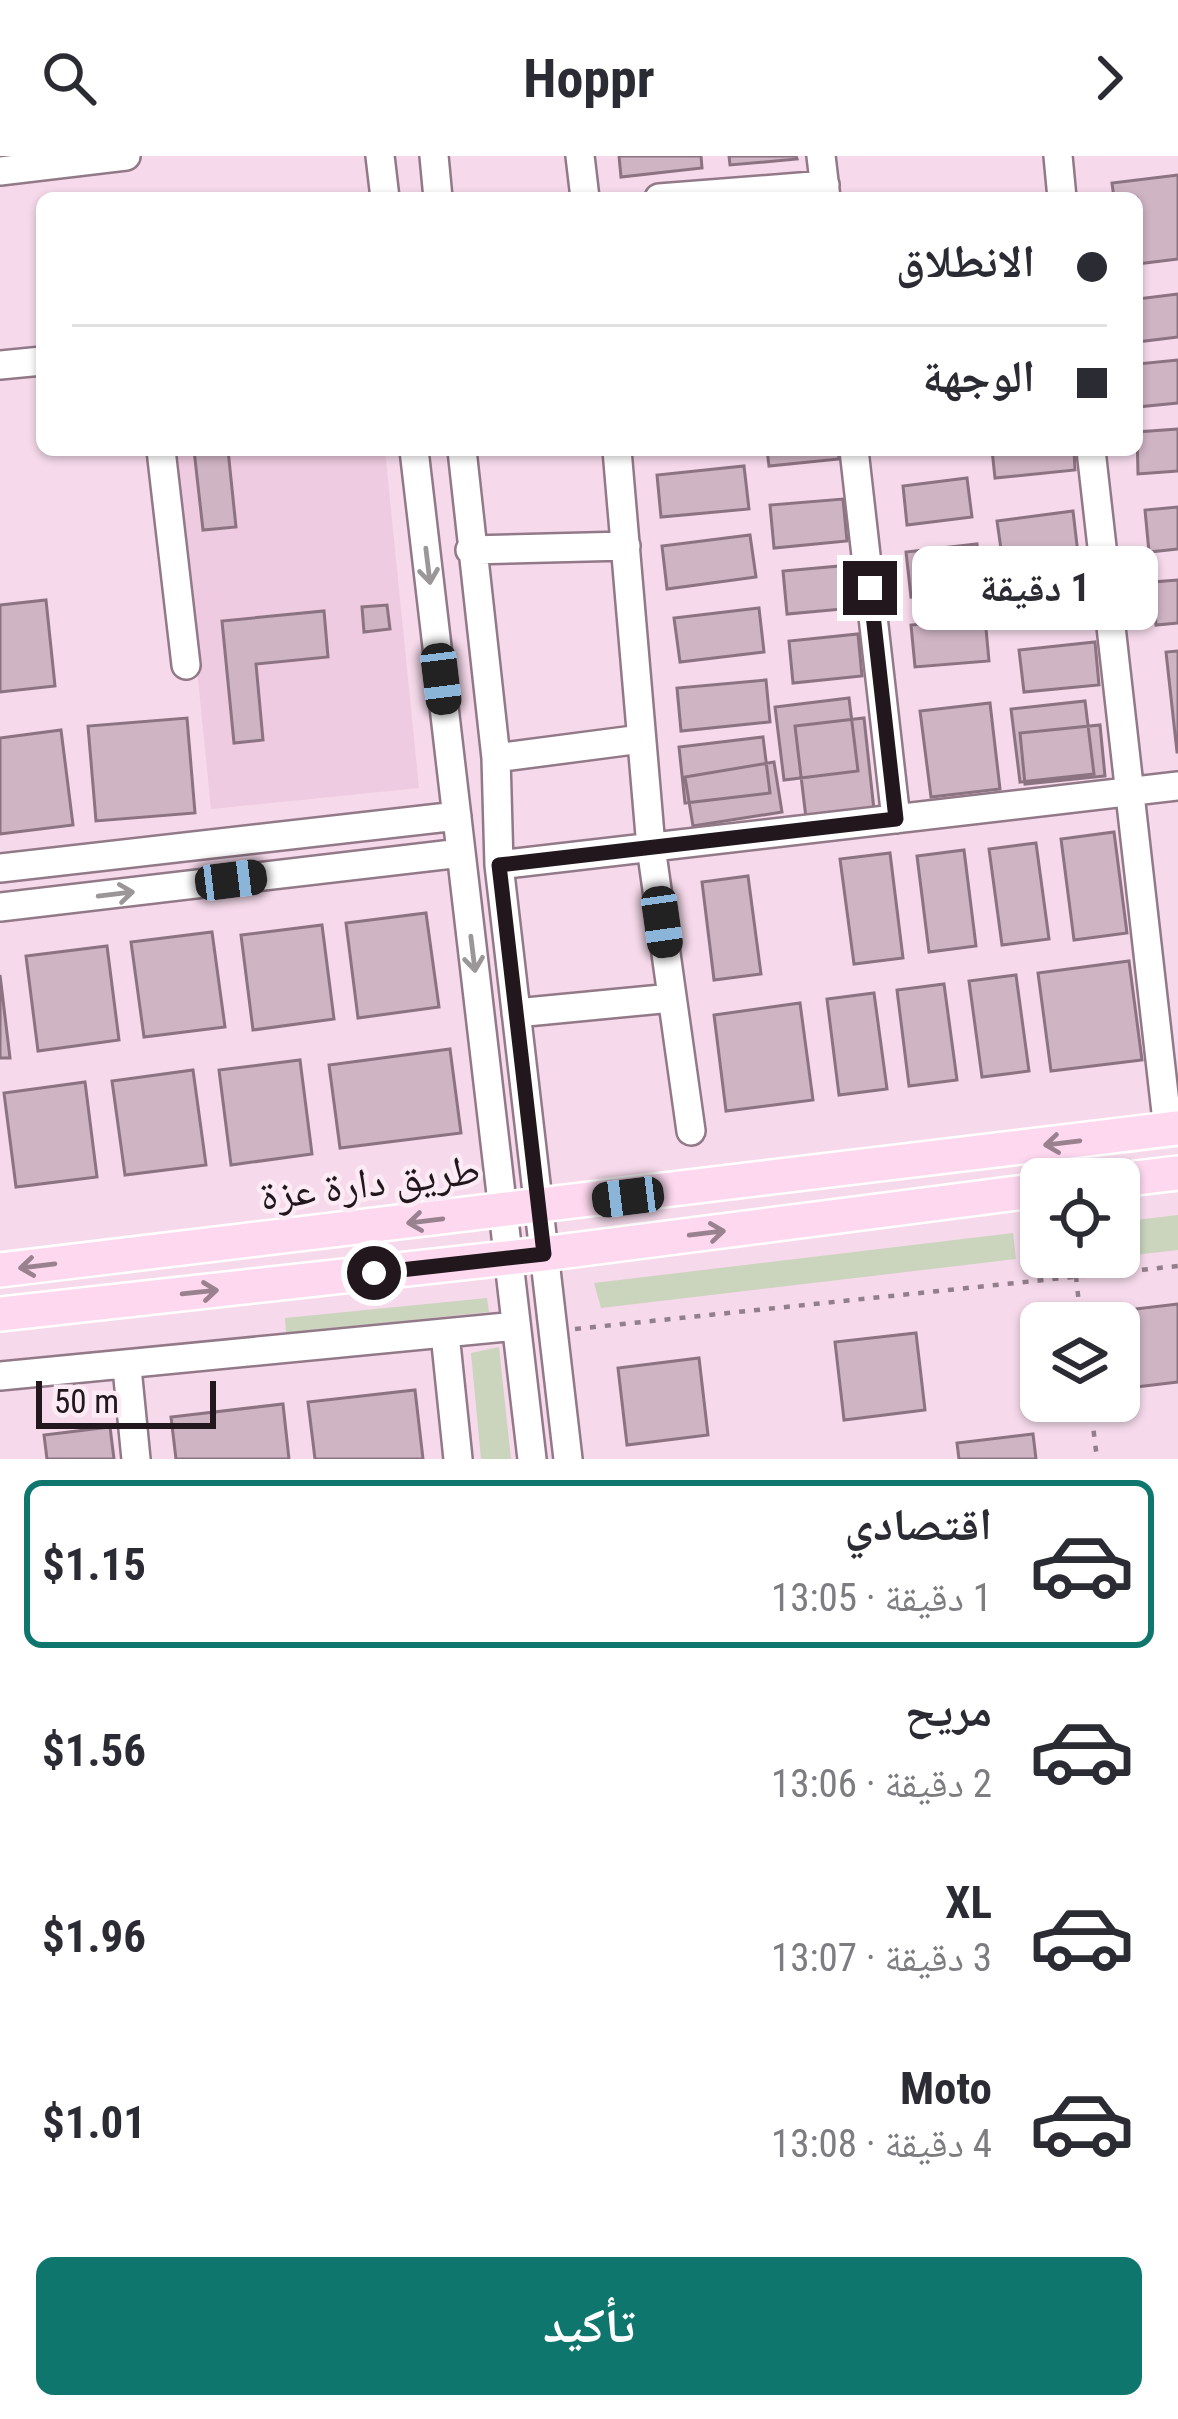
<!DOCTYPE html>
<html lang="ar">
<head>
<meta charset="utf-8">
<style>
	body { margin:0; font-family:"Roboto Condensed","Noto Naskh Arabic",sans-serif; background:#f2f2f3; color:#2b2b33; direction:rtl; height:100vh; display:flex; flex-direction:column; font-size:45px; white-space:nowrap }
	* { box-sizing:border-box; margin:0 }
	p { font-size:39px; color:#7c7c81 }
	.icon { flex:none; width:66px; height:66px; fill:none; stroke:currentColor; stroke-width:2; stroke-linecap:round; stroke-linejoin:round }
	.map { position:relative; height:1303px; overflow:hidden; direction:ltr }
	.panel { display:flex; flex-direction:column; background:#fff; flex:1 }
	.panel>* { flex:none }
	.top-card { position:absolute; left:36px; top:36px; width:1107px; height:264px; border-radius:18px; box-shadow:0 3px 9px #0004; direction:rtl; display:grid; align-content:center; height:264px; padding:0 36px; background:#fff }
	.fabs { position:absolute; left:1020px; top:1002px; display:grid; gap:24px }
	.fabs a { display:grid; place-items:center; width:120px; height:120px; border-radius:18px; background:#fff; box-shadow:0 3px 9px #0004; font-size:60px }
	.scale { position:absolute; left:36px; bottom:30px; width:180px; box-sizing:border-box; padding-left:12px; border:6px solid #21171d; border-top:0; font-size:33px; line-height:42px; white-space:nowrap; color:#21171d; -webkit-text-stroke:9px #fcebf5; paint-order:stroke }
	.end { position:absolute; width:54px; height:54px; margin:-27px; border:15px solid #21171d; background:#fff; box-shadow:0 0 0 6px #fff }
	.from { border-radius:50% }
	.bubble { position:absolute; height:84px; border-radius:18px; background:#fff; box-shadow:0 3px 9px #0004; font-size:39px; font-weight:700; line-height:84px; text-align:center; direction:rtl }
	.car { position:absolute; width:36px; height:72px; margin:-36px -18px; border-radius:15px; box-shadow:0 0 9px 3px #0007; background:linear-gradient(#222 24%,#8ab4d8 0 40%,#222 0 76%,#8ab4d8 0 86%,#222 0) }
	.top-card b { display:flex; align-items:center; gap:42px; height:114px; font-size:45px }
	.top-card b+b { border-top:3px solid #e1e1e2 }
	.top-card i { width:30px; height:30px; background:#2b2b33 }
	ul { padding:21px 0 0; list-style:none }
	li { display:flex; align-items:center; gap:36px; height:168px; margin:0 24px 18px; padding:0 12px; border:6px solid transparent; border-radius:18px }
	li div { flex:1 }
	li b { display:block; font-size:45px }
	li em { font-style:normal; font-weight:700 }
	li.current { border-color:#0f766e }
	li>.icon { width:108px; height:108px; stroke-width:1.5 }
	.button { display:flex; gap:24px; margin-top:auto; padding:24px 36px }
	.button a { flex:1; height:138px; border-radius:18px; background:#0f766e; color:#fff; font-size:48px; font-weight:700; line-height:138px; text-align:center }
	header { display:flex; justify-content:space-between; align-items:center; height:156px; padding:0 36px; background:#fff; font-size:54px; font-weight:700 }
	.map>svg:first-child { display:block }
</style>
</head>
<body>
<header><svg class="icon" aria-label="forward" viewBox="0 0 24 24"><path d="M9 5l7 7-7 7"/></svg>Hoppr<svg class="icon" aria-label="search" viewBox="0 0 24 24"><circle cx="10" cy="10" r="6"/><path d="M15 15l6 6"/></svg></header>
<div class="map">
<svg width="1178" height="1303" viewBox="0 0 1178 1303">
	<rect width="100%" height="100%" fill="#f6daeb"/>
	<path fill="#eecbe0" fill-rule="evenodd" d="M175,294H194L204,374L236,370L228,294H385L419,632L211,653ZM387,449L389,473L364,475L362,452Z"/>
	<path fill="#cbd4bd" d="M1178,1059V1094L1075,1106V1101H1119V1066Z
		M1013,1077L1016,1103L601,1152L594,1127Z
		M487,1142L489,1156L286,1177L285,1162Z
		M499,1191L511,1303H481L471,1197Z"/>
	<path fill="#cfb4c4" stroke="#8c7382" stroke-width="3" d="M619,0H701L702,12L621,21Z
		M729,0H796L797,3L730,9Z
		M1178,19V103L1137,108V42H1114L1112,27Z
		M1178,138V181L1137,186V143Z
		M1178,204V247L1137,251V208Z
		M1178,273V315L1138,318L1137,276Z
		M194,294H228L236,371L203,374Z
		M767,294H838L839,303L769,310Z
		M992,294H1074L1075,314L995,322Z
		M744,310L749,353L661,361L657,319Z
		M967,322L972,361L907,369L903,330Z
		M843,343L847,385L774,392L770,349Z
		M1178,351V393L1149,396L1145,354Z
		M1073,355L1078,398L1003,407L997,365Z
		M750,379L756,421L667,433L662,390Z
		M977,388L982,433L911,441L906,396Z
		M851,409L854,452L787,458L783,415Z
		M1086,410L1091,460L1007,469L1003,418Z
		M1178,424V467L1156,469L1153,426Z
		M46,444L55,530L0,536V449Z
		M387,449L390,473L364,476L362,451Z
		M759,452L764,496L680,506L674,462Z
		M324,455L328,501L256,508L263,584L234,587L222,465Z
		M985,462L989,505L915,511L911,469Z
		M858,478L862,520L793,527L789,485Z
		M1095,486L1099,529L1024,536L1019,494Z
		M1178,495V596H1177L1166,496Z
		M766,524L770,566L681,575L677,532Z
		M849,542L858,615L784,624L775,551Z
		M1085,545L1094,618L1020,626L1011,553Z
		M990,547L1000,633L931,641L920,555Z
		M187,562L195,657L96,665L88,570Z
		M864,562L874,654L806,662L795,570Z
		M1100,569L1105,620L1025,628L1020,577Z
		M61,574L73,669L0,678V582Z
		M763,581L770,637L685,647L679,591Z
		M774,606L782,656L693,670L685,621Z
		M1114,676L1127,777L1074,784L1061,683Z
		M1036,687L1049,783L1002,789L989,693Z
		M964,694L976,790L929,796L917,700Z
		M890,697L903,802L854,808L840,703Z
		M748,720L761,818L714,824L702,726Z
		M426,757L439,851L358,862L346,767Z
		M322,769L334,863L253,874L241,779Z
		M212,776L225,871L144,881L131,786Z
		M107,790L119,884L38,895L26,800Z
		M1129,805L1142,904L1051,915L1038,817Z
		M0,819L10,902H0Z
		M1016,819L1029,915L982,921L969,825Z
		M944,828L957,924L909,930L897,834Z
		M874,837L887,933L839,939L827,843Z
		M800,847L813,944L726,955L714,859Z
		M450,893L461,977L340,992L329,909Z
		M300,904L312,998L231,1009L219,914Z
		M193,914L206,1009L125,1019L112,925Z
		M85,926L97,1021L16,1031L4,937Z
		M1178,1148V1226L1119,1233V1167H1102L1101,1157Z
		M916,1177L925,1254L844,1264L835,1186Z
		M699,1202L708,1279L627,1289L618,1212Z
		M415,1234L423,1303H315L308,1246Z
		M283,1248L289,1303H176L171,1261Z
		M110,1271L114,1303H47L44,1279Z
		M1033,1278L1036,1303H959L957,1287Z"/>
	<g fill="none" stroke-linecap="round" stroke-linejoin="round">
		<defs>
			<path id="minor" d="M380,0L385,42
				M434,0L438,42
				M580,0L585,42
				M821,0L826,42
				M1058,0L1062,42
				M0,15L126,0
				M659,42L825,29
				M0,209L42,205
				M161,294L186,509
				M414,294L532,1303
				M462,294L496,602L499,709L568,1303
				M617,294L651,691L691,975
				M854,294L896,663
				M1091,294L1168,974
				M470,394L626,390
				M496,602L641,583
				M499,709L1178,630
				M0,712L457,660
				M0,751L461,697
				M516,857L672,842
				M445,1178L458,1303
				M127,1212L136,1303
				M0,1220L516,1170"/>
			<path id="major" d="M1119,1024L1178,1017
				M0,1114L1178,972
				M0,1158L543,1098L1041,1034"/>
		</defs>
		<use href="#minor" stroke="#927988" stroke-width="32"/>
		<use href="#major" stroke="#fff" stroke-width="38"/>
		<path stroke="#927f8b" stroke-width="4.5" stroke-dasharray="6 9" stroke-linecap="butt" d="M1057,1101L1058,1119
			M1076,1120L1081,1167
			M575,1173L1178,1110
			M1090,1245L1097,1303"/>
		<use href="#minor" stroke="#fff" stroke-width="27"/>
		<use href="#major" stroke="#fdd8ef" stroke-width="33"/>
	</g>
	<defs><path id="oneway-shaft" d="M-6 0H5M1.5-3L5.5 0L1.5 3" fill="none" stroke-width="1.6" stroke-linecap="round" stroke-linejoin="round" transform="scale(3)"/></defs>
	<g stroke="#9b9799">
		<use href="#oneway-shaft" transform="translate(428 410) rotate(83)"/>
		<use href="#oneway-shaft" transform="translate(116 738) rotate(-7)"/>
		<use href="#oneway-shaft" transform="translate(473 798) rotate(83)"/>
	</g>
	<g stroke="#9a8190">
		<use href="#oneway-shaft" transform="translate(1062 987) rotate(173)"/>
		<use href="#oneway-shaft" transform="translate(425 1065) rotate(173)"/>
		<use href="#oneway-shaft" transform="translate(707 1077) rotate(-7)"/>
		<use href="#oneway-shaft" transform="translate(37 1110) rotate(173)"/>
		<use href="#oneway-shaft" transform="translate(200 1136) rotate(-6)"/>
	</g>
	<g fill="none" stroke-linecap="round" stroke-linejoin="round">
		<path stroke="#21171d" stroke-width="15" d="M374,1117L544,1098L499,709L896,663L870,432"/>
	</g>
	<g text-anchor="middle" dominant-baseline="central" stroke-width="9" stroke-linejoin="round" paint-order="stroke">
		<g font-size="42" fill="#21171d" stroke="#fcebf5">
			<text transform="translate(370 1026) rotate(-7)">طريق دارة عزة</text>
		</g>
	</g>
</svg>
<div class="fabs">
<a><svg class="icon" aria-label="locate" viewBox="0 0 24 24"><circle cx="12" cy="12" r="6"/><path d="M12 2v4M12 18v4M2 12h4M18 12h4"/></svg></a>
<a><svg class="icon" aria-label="layers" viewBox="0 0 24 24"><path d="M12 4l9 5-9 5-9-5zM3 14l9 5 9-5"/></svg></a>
</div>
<div class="scale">50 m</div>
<i class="end from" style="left:374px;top:1117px"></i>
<i class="end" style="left:870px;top:432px"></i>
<div class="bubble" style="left:912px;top:390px;width:246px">1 دقيقة</div>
<i class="car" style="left:441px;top:523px;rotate:173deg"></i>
<i class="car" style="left:231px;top:724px;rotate:83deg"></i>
<i class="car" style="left:662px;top:766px;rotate:172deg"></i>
<i class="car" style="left:628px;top:1041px;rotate:263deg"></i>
<div class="top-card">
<b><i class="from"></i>الانطلاق</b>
<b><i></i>الوجهة</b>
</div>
</div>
<section class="panel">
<ul>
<li class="current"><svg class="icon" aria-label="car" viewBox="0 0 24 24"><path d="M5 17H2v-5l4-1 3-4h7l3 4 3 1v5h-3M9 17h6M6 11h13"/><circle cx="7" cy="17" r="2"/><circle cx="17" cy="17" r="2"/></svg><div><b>اقتصادي</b><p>1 دقيقة · 13:05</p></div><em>$1.15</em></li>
<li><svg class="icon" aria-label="car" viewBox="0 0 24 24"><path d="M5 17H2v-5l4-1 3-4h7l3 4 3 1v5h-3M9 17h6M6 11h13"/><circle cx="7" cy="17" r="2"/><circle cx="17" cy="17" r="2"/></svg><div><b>مريح</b><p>2 دقيقة · 13:06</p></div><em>$1.56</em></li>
<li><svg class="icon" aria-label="car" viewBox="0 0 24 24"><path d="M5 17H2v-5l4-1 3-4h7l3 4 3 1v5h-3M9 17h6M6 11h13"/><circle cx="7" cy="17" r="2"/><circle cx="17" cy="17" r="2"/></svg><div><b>XL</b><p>3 دقيقة · 13:07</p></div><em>$1.96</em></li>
<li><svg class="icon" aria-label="car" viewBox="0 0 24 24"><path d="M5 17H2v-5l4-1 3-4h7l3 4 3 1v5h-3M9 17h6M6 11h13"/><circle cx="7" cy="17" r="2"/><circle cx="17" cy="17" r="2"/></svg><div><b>Moto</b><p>4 دقيقة · 13:08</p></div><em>$1.01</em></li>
</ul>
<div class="button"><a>تأكيد</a></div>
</section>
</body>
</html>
